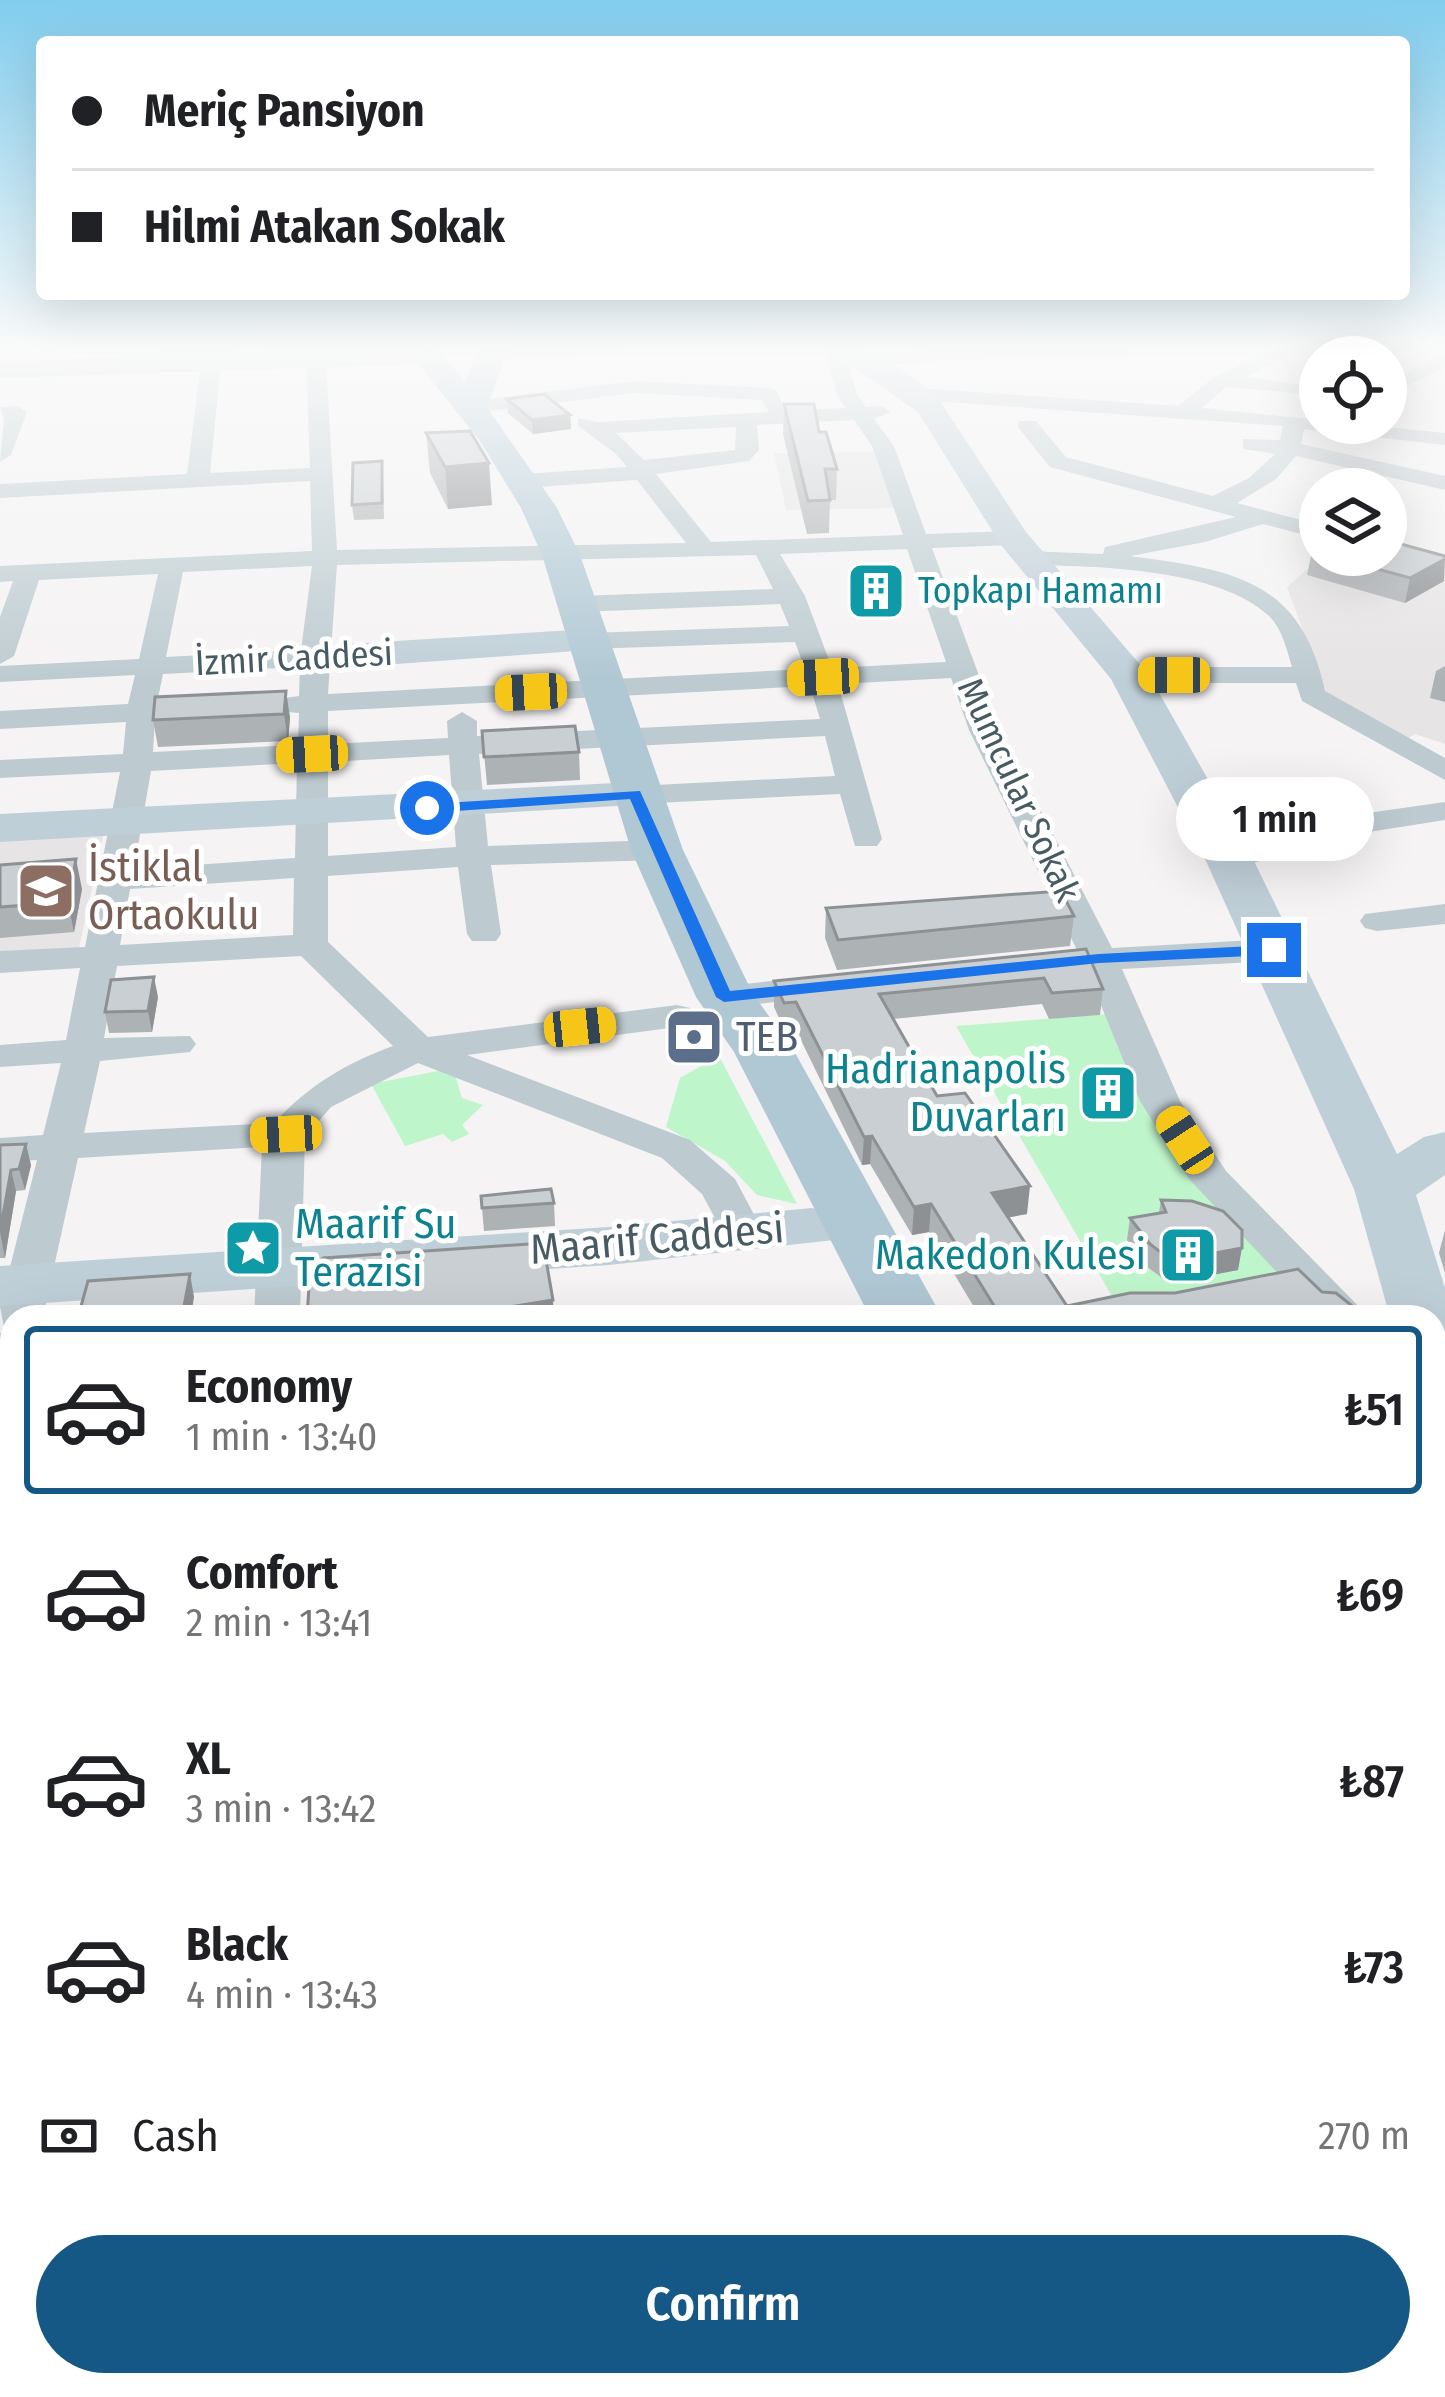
<!DOCTYPE html>
<html lang="en">
<head>
<meta charset="utf-8">
<style>
	body { margin:0; font-family:"Fira Sans Condensed",sans-serif; background:#f6f6f6; color:#202124; height:100vh; display:flex; flex-direction:column; font-size:45px; white-space:nowrap }
	* { box-sizing:border-box; margin:0 }
	p { font-size:39px; color:#757577 }
	.icon { flex:none; width:66px; height:66px; fill:none; stroke:currentColor; stroke-width:2; stroke-linecap:round; stroke-linejoin:round }
	.map { position:relative; flex:1; overflow:hidden }
	.drawer { position:absolute; left:0px; top:1305px; width:1446px; height:1092px; display:flex; flex-direction:column; background:#fff; border-radius:36px 36px 0 0; box-shadow:0 12px 48px #0002 }
	.drawer>* { flex:none }
	.top-card { position:absolute; left:36px; top:36px; width:1374px; height:264px; border-radius:12px; box-shadow:0 12px 48px #0002; display:grid; align-content:center; height:264px; padding:0 36px; background:#fff }
	.tools { position:absolute; left:1299px; top:336px; display:grid; gap:24px }
	.tools a { display:grid; place-items:center; width:108px; height:108px; border-radius:50%; background:#fff; box-shadow:0 12px 48px #0002; font-size:60px }
	.end { position:absolute; width:54px; height:54px; margin:-27px; border:15px solid #1a73e8; background:#fff; box-shadow:0 0 0 6px #fff }
	.from { border-radius:50% }
	.bubble { position:absolute; height:84px; border-radius:42px; background:#fff; box-shadow:0 12px 48px #0002; font-size:39px; font-weight:600; line-height:84px; text-align:center }
	.car { position:absolute; width:36px; height:72px; margin:-36px -18px; border-radius:15px; box-shadow:0 0 9px 3px #0007; background:linear-gradient(#f5c518 24%,#345 0 40%,#f5c518 0 76%,#345 0 86%,#f5c518 0) }
	.top-card b { display:flex; align-items:center; gap:42px; height:114px; font-size:45px }
	.top-card b+b { border-top:3px solid #e0e0e0 }
	.top-card i { width:30px; height:30px; background:#202124 }
	ul { padding:21px 0 0; list-style:none }
	li { display:flex; align-items:center; gap:36px; height:168px; margin:0 24px 18px; padding:0 12px; border:6px solid transparent; border-radius:12px }
	li div { flex:1 }
	li b { display:block; font-size:45px }
	li em { font-style:normal; font-weight:600 }
	li.current { border-color:#155885 }
	li>.icon { width:108px; height:108px; stroke-width:1.5 }
	.pay { display:flex; align-items:center; gap:30px; height:132px; padding:0 36px; font-size:45px }
	.pay p { margin-inline-start:auto }
	.action { display:flex; gap:24px; margin-top:auto; padding:24px 36px }
	.action a { flex:1; height:138px; border-radius:72px; background:#155885; color:#fff; font-size:48px; font-weight:600; line-height:138px; text-align:center }
	.map>svg:first-child { display:block }
</style>
</head>
<body>
<div class="map">
<svg width="1445" height="2397" viewBox="0 0 1445 2397">
	<rect width="100%" height="100%" fill="#f5f3f3"/>
	<path fill="#e6e4e5" d="M877,452L896,508L786,510L774,453Z
		M1323,555L1445,569V744L1415,734L1405,740L1326,694L1287,587Z
		M105,828L79,948L0,954V834Z"/>
	<path fill="#bff5ca" d="M1110,1014L1282,1274L1117,1305L956,1026Z
		M719,1056L797,1204L757,1195L725,1161L666,1127L680,1078Z
		M453,1068L462,1098L483,1105L462,1125L469,1134L452,1142L443,1134L405,1146L371,1084Z
		M1445,1916V2061L1434,2040V1918Z"/>
	<g fill="none" stroke-linecap="round" stroke-linejoin="round">
		<path fill="#bdcbd0" fill-rule="evenodd" d="M200,345H249L240,351L99,372L89,366L99,360Z
			M824,345H843L857,395L866,407L881,406L891,412L874,419L894,446L926,534L1013,531L1025,538L1013,545L932,548L999,730L1112,948L1274,939L1286,943L1292,950L1286,957L1274,961L1122,969L1180,1101L1226,1171L1369,1317H1319L1189,1179L1140,1101L1087,971L1064,969L1059,961L1064,953L1077,950L969,730L951,678L838,684L882,839L877,846H855L840,794L635,804L619,795L635,786L835,776L825,736L479,754L488,846L657,840L673,850L657,860L491,865L501,934L496,941H472L467,934L458,867L328,876V942L428,1037L677,1005L690,1008L696,1016L690,1024L677,1027L467,1055L690,1140L735,1179L765,1235L759,1244L744,1248L729,1244L702,1194L662,1158L418,1063L331,1107L305,1137L300,1317H254L262,1147L78,1158L43,1317H12V1329L4,1327L0,1307L37,1160L0,1162V1138L43,1135L61,1063L0,1067V1045L66,1040L80,968L0,973V951L85,947L120,772L0,778V760L123,754L126,722L0,729V711L128,704L135,675L0,682V666L139,659L158,574L39,580L14,656L0,664V617L13,581L0,582V566L312,551L310,481L0,498V484L187,474L201,364L211,358L221,364L210,473L310,468L306,362L316,356L326,362L337,550L686,543L637,480L524,488L513,481L524,474L627,467L615,453L578,426V418L598,422L769,412L762,400L635,393L471,413L461,407L471,401L635,381L769,388L776,390L786,411L846,408L837,395ZM854,420L872,446L903,535L711,542L656,474L749,461L759,450L757,425ZM736,427L735,450L644,460L616,433ZM907,549L946,662L832,668L805,596L780,554ZM756,555L773,589L578,596L565,604L578,612L780,604L789,626L589,633L575,641L589,649L795,642L805,669L328,694L337,565ZM312,566L301,650L166,657L183,572ZM300,667L299,696L277,699L273,705L277,711L299,713L298,745L153,752L155,720L206,718L220,709L206,700L157,703L163,674ZM810,686L820,719L477,736V721L462,712L447,721L448,738L328,744V711ZM449,755L456,847L328,856V762ZM297,763L295,858L134,869L151,771ZM294,878L293,935L120,945L130,889ZM301,956L393,1046C346,1063 308,1086 274,1123L84,1133L100,1061L190,1052L196,1044L190,1036L104,1038L117,966Z
			M1264,345H1307L1348,357L1320,359L1293,354L1245,377L1310,386V394L1226,387L1202,408L1445,433V445L1304,429L1301,444L1445,476V490L1296,456L1276,479L1237,503L1320,525V539L1263,524L1205,542L1130,556C1233,570 1301,579 1325,691L1445,758V780L1302,701L1296,683H1129L1115,675L1129,667H1292C1287,650 1282,628 1269,616C1218,568 1095,566 1028,565L1016,558L1028,551L1103,554L1105,547L1236,517L1050,467L1017,426L1020,421H1036L1066,457L1213,496L1249,478L1275,454L1243,449V439L1280,440L1283,426L918,400L908,394L918,388L1178,406L1214,377L1271,350Z
			M969,347L1121,345L1131,351L1121,357L969,359L862,367L852,361L862,355Z
			M1445,353V367L1386,397V383Z
			M17,406L27,412L11,455L0,462L4,419L0,407Z
			M1445,802V820L1324,839L1230,871L1214,861L1218,854L1318,820Z
			M1445,904V924L1377,931L1365,928L1360,921L1365,914Z
			M830,975L843,978L848,986L843,994L725,1008L712,1005L707,997L712,989L725,986Z
			M12,1330V1399L0,1402V1333Z
			M12,1424V1458L0,1460V1426Z
			M12,1733V1779L0,1782V1736Z
			M12,2067V2129L0,2130V2068Z
			M124,2385H198L196,2397H122Z
			M328,2385H409L404,2397H323Z
			M820,2385H894L890,2397H816Z"/>
		<path fill="#bfcfd8" fill-rule="evenodd" d="M408,345H436L441,356L427,364L0,378V362Z
			M486,345H631L617,353L492,360L478,352Z
			M821,345C864,345 911,369 940,401L1026,532L1149,675L1254,861L1397,1154L1424,1137L1445,1132V1175L1416,1195L1445,1288V1332L1434,1335V1317H1390L1354,1189L1206,861L1111,679L1001,545L918,412Z
			M589,629L603,633L608,641L603,649L314,670L300,666L294,658L300,650L314,646Z
			M635,782L651,786L657,795L651,804L0,842V814Z
			M812,1208L834,1214L843,1227L834,1240L609,1265L0,1306V1266L609,1227Z
			M1434,1353L1445,1356V1413L1437,1415Z"/>
		<path fill="#b0c8d4" fill-rule="evenodd" d="M480,345H510L487,407L557,508L580,555L683,850L753,994L794,1051L942,1317H870L734,1052L696,997L631,850L542,555L521,508L480,441L412,356L427,347L438,350L465,382Z
			M1434,2214L1445,2219V2397H1381L1376,2385H1434Z"/>
	</g>
	<path fill="#adb2b5" d="M507,399L570,415L571,429L533,434L508,413Z
		M784,404L819,432L837,469L836,500H830L829,533L807,534L783,434Z
		M426,433L492,505L448,509L430,473Z
		M383,477L384,519L354,520L352,505Z
		M1320,547V555H1386L1444,581L1405,603L1307,575L1312,551Z
		M1445,666V702L1430,698L1436,671Z
		M286,691L290,718L288,741L158,747L153,720Z
		M482,731L579,752L580,780L487,785Z
		M0,865L82,889L74,932L0,938Z
		M826,908L1074,916L1070,946L837,970L825,938Z
		M1086,949L1103,989L1100,1015L1049,1019L1042,1004L893,1019L937,1096L1027,1214L1009,1217L1067,1306L1322,1292L1366,1317H980L929,1232L912,1235L870,1164L862,1165L795,1028L784,1029L774,1007V981Z
		M158,997L152,1032L109,1033L105,1012Z
		M0,1145L31,1165L25,1190L16,1191L5,1258H0Z
		M481,1196L554,1203L555,1226L484,1231Z
		M1161,1200L1238,1270L1169,1283L1146,1266L1127,1240L1130,1218L1159,1213Z
		M1445,1230V1273L1439,1253Z"/>
	<path fill="#8d9194" d="M570,415L571,429L533,434L532,420Z
		M489,463L492,505L448,509L445,467Z
		M1445,559L1444,581L1405,603L1410,578Z
		M286,691L290,718L288,741L284,714Z
		M76,859L82,889L74,932L68,902Z
		M154,977L158,997L152,1032L148,1011Z
		M872,1136L870,1164L862,1165L864,1137Z
		M26,1144L31,1165L25,1190L19,1169Z
		M11,1170L16,1191L5,1258L0,1232Z
		M1030,1186L1027,1214L990,1221L992,1193Z
		M931,1204L929,1232L912,1235L914,1207Z
		M1242,1248L1238,1270L1169,1283L1172,1261Z
		M190,1274L194,1297L191,1317H182Z
		M553,1300L554,1317H448Z
		M12,1646V1673L0,1676V1649Z
		M12,1995V2035L0,2040V1999Z"/>
	<path fill="#c9cfd3" stroke="#8d9194" stroke-width="3" d="M544,394L570,415L532,420L507,399Z
		M784,404H814L819,432H826L837,469H825L830,500L808,501Z
		M470,431L489,463L445,467L426,433Z
		M382,461V503L352,505L353,463Z
		M1386,540L1445,556V559L1410,578L1327,555H1386Z
		M286,691L284,714L153,720L155,697Z
		M575,726L579,752L484,757L482,731Z
		M76,859L68,902L0,907V865Z
		M1061,891L1074,916L838,940L826,908Z
		M1086,949L1103,989L1052,993L1044,978L879,994L937,1096L965,1093L1030,1186L992,1193L1067,1306L1130,1293H1175L1298,1269L1322,1292L1336,1293L1366,1317H1001L931,1204L914,1207L872,1136L864,1137L796,1002L784,1003L774,981Z
		M154,977L148,1011L105,1012L111,980Z
		M26,1144L19,1169L11,1170L0,1232V1145Z
		M551,1189L554,1203L482,1208L481,1196Z
		M1161,1200L1192,1201L1223,1211L1242,1230V1248L1172,1261L1150,1244L1130,1218L1166,1212Z
		M543,1243L553,1300L448,1317H307L310,1271L323,1258Z
		M190,1274L182,1317H78L88,1281Z
		M9,1476L12,1510V1646L0,1649V1478Z
		M12,1761V1995L0,1999V1765Z
		M166,2385H258L269,2397H155Z
		M908,2385H1327L1356,2397H904Z"/>
	<linearGradient id="sky" x2="0" y2="1"><stop stop-color="#81cdee"/><stop offset="0.51" stop-color="#fafafa"/><stop offset="1" stop-color="#fafafa" stop-opacity="0"/></linearGradient>
	<rect width="1445" height="681" fill="url(#sky)"/>
	<path fill="#1a73e8" d="M640,791L730,991L1099,954L1274,945L1282,950L1274,955L1099,963L724,1002L716,997L630,799L427,813L420,808L427,804Z"/>
	<defs>
		<symbol id="building-square" viewBox="-11 -11 22 22"><rect x="-9" y="-9" width="18" height="18" rx="4" fill="#0f9aa8" stroke="#fff"/><path d="M-4-6H4V6H1V3H-1V6H-4ZM-2.5-4.3h1.7v1.8h-1.7ZM.8-4.3h1.7v1.8H.8ZM-2.5-1h1.7V.8h-1.7ZM.8-1h1.7V.8H.8Z" fill="#fff"/></symbol>
		<symbol id="school-square" viewBox="-11 -11 22 22"><rect x="-9" y="-9" width="18" height="18" rx="4" fill="#8d6e63" stroke="#fff"/><path d="M0-5L7-2L0 1L-7-2ZM-4 1L0 2.5L4 1V4Q0 6-4 4Z" fill="#fff"/></symbol>
		<symbol id="bank-square" viewBox="-11 -11 22 22"><rect x="-9" y="-9" width="18" height="18" rx="4" fill="#5c6f8a" stroke="#fff"/><path d="M-6-4H6V4H-6ZM0-2.3a2.3 2.3 0 1 0 0 4.6a2.3 2.3 0 1 0 0-4.6Z" fill="#fff"/></symbol>
		<symbol id="sight-square" viewBox="-11 -11 22 22"><rect x="-9" y="-9" width="18" height="18" rx="4" fill="#0f9aa8" stroke="#fff"/><path d="M0-6L1.8-2.2L6-1.7L2.9 1.2L3.7 5.4L0 3.3L-3.7 5.4L-2.9 1.2L-6-1.7L-1.8-2.2Z" fill="#fff"/></symbol>
	</defs>
	<g fill-rule="evenodd">
		<use href="#building-square" x="843" y="558" width="66" height="66"/>
		<use href="#school-square" x="13" y="858" width="66" height="66"/>
		<use href="#bank-square" x="661" y="1004" width="66" height="66"/>
		<use href="#building-square" x="1075" y="1060" width="66" height="66"/>
		<use href="#sight-square" x="220" y="1215" width="66" height="66"/>
		<use href="#building-square" x="1155" y="1222" width="66" height="66"/>
	</g>
	<g text-anchor="middle" dominant-baseline="central" stroke-width="10" stroke-linejoin="round" paint-order="stroke">
		<g font-size="36" fill="#0d838f" stroke="#fff" text-anchor="start">
			<text x="918" y="591">Topkapı Hamamı</text>
		</g>
		<g font-size="36" fill="#485b63" stroke="#fff">
			<text transform="translate(294 658) rotate(-3)">İzmir Caddesi</text>
			<text transform="translate(1019 790) rotate(65)">Mumcular Sokak</text>
		</g>
		<g font-size="42" fill="#785e54" stroke="#fff" text-anchor="start">
			<text x="88" y="867">İstiklal<tspan x="88" dy="48">Ortaokulu</tspan></text>
		</g>
		<g font-size="42" fill="#4e5e75" stroke="#fff" text-anchor="start">
			<text x="736" y="1037">TEB</text>
		</g>
		<g font-size="42" fill="#0d838f" stroke="#fff" text-anchor="end">
			<text x="1066" y="1069">Hadrianapolis<tspan x="1066" dy="48">Duvarları</tspan></text>
			<text x="295" y="1224" text-anchor="start">Maarif Su<tspan x="295" dy="48">Terazisi</tspan></text>
			<text x="1146" y="1255">Makedon Kulesi</text>
		</g>
		<g font-size="42" fill="#485b63" stroke="#fff">
			<text transform="translate(657 1239) rotate(-5)">Maarif Caddesi</text>
		</g>
	</g>
</svg>
<div class="tools">
<a><svg class="icon" aria-label="locate" viewBox="0 0 24 24"><circle cx="12" cy="12" r="6"/><path d="M12 2v4M12 18v4M2 12h4M18 12h4"/></svg></a>
<a><svg class="icon" aria-label="layers" viewBox="0 0 24 24"><path d="M12 4l9 5-9 5-9-5zM3 14l9 5 9-5"/></svg></a>
</div>
<i class="end from" style="left:427px;top:808px"></i>
<i class="end" style="left:1274px;top:950px"></i>
<div class="bubble" style="left:1176px;top:777px;width:198px">1 min</div>
<i class="car" style="left:1174px;top:675px;rotate:270deg"></i>
<i class="car" style="left:823px;top:677px;rotate:267deg"></i>
<i class="car" style="left:531px;top:692px;rotate:267deg"></i>
<i class="car" style="left:312px;top:754px;rotate:267deg"></i>
<i class="car" style="left:580px;top:1027px;rotate:84deg"></i>
<i class="car" style="left:286px;top:1134px;rotate:267deg"></i>
<i class="car" style="left:1185px;top:1140px;rotate:327deg"></i>
<div class="top-card">
<b><i class="from"></i>Meriç Pansiyon</b>
<b><i></i>Hilmi Atakan Sokak</b>
</div>
<section class="drawer">
<ul>
<li class="current"><svg class="icon" aria-label="car" viewBox="0 0 24 24"><path d="M5 17H2v-5l4-1 3-4h7l3 4 3 1v5h-3M9 17h6M6 11h13"/><circle cx="7" cy="17" r="2"/><circle cx="17" cy="17" r="2"/></svg><div><b>Economy</b><p>1 min · 13:40</p></div><em>₺51</em></li>
<li><svg class="icon" aria-label="car" viewBox="0 0 24 24"><path d="M5 17H2v-5l4-1 3-4h7l3 4 3 1v5h-3M9 17h6M6 11h13"/><circle cx="7" cy="17" r="2"/><circle cx="17" cy="17" r="2"/></svg><div><b>Comfort</b><p>2 min · 13:41</p></div><em>₺69</em></li>
<li><svg class="icon" aria-label="car" viewBox="0 0 24 24"><path d="M5 17H2v-5l4-1 3-4h7l3 4 3 1v5h-3M9 17h6M6 11h13"/><circle cx="7" cy="17" r="2"/><circle cx="17" cy="17" r="2"/></svg><div><b>XL</b><p>3 min · 13:42</p></div><em>₺87</em></li>
<li><svg class="icon" aria-label="car" viewBox="0 0 24 24"><path d="M5 17H2v-5l4-1 3-4h7l3 4 3 1v5h-3M9 17h6M6 11h13"/><circle cx="7" cy="17" r="2"/><circle cx="17" cy="17" r="2"/></svg><div><b>Black</b><p>4 min · 13:43</p></div><em>₺73</em></li>
</ul>
<div class="pay"><svg class="icon" aria-label="cash" viewBox="0 0 24 24"><path d="M3 7h18v10H3z"/><circle cx="12" cy="12" r="2"/></svg>Cash<p>270 m</p></div>
<div class="action"><a>Confirm</a></div>
</section>
</div>
</body>
</html>
